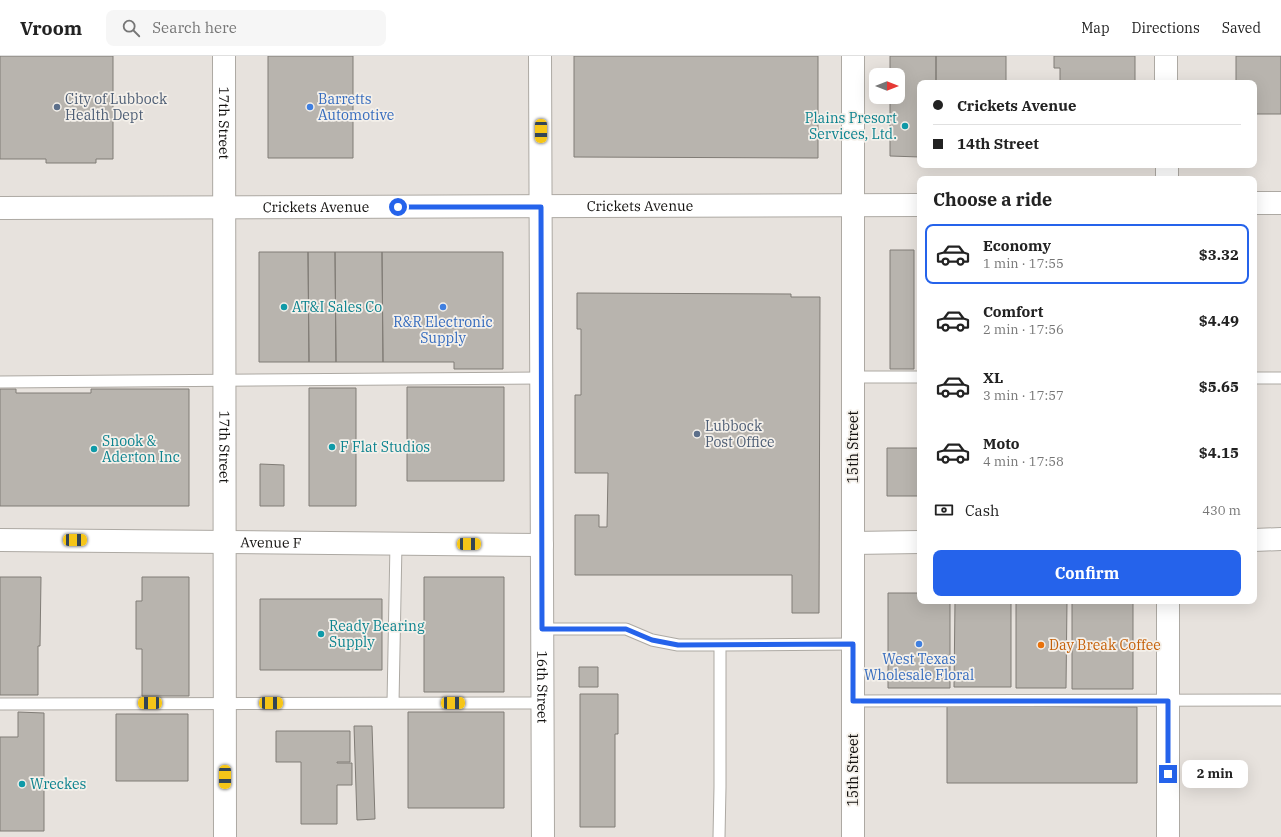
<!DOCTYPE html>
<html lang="en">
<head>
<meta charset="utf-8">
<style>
	body { margin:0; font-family:"IBM Plex Serif",serif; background:#f6f6f6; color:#222; height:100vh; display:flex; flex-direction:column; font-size:15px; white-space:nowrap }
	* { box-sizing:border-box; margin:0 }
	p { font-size:13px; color:#767676 }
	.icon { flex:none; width:22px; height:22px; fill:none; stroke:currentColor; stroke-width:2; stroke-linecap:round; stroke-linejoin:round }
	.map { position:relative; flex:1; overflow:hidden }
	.panel { position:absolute; left:917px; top:120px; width:340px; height:428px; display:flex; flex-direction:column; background:#fff; border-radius:8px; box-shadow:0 4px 16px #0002 }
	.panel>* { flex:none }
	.banner { position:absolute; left:917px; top:24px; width:340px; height:88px; border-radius:8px; box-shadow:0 4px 16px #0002; display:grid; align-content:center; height:88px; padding:0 16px; background:#fff }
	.needle { width:26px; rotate:90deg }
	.controls { position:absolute; left:869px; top:12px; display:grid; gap:8px }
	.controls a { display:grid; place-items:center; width:36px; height:36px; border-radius:8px; background:#fff; box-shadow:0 4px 16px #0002; font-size:20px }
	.end { position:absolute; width:18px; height:18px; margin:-9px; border:5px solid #2563eb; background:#fff; box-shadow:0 0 0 2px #fff }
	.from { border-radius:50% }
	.bubble { position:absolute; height:28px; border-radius:8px; background:#fff; box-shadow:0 4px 16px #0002; font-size:13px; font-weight:700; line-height:28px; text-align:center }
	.car { position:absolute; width:12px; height:24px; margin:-12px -6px; border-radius:5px; box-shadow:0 0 3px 1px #0007; background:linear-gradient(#f5c518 24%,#345 0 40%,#f5c518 0 76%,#345 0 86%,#f5c518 0) }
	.banner b { display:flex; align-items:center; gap:14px; height:38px; font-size:15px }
	.banner b+b { border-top:1px solid #e0e0e0 }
	.banner i { width:10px; height:10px; background:#222 }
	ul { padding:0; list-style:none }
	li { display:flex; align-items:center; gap:12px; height:60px; margin:0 8px 6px; padding:0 8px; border:2px solid transparent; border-radius:8px }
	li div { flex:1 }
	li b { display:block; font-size:15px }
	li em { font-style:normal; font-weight:700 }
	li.on { border-color:#2563eb }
	li>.icon { width:36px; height:36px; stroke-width:1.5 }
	h2 { padding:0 16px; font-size:18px; line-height:48px }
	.pay { display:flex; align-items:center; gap:10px; height:44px; padding:0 16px; font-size:15px }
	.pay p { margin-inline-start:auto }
	.cta { display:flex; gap:8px; margin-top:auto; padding:8px 16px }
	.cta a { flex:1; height:46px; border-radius:8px; background:#2563eb; color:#fff; font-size:16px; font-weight:700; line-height:46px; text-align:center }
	header { display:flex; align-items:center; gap:24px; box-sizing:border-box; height:56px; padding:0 20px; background:#fff; border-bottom:1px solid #e0e0e0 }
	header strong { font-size:19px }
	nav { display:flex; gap:22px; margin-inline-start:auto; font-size:14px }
	.search { width:280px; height:36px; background:#f6f6f6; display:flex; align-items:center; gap:10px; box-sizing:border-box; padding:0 14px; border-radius:8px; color:#767676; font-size:15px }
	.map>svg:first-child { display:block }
</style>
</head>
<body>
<header>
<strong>Vroom</strong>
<div class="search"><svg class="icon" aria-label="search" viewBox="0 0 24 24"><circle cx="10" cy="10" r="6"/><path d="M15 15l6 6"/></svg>Search here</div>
<nav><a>Map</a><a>Directions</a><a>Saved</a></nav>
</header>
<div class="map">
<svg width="1281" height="781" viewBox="0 0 1281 781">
	<rect width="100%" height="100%" fill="#e7e2dd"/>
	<path fill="#b8b4ae" stroke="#807c76" d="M0,0H113V103H96V107H46V103H0Z
		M268,0H353V102H268Z
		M574,0H818V102L574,101Z
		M890,0H936V27H920V101L890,100V41H898V19H890Z
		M936,0H1006V27H936Z
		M1054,0H1135V27H1060V12H1054Z
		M1236,0H1281V58H1254V27H1236Z
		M890,194H914V313H890Z
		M259,196H308L309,306H259Z
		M308,196H335L336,306H309Z
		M335,196H382L383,306H336Z
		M382,196H503V313H454V306H383Z
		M577,237L791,238V241H820L819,557H792V519H575V459H599V471H607L608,417H575V339H581V273H577Z
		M407,331H504V425H407Z
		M309,332H356V450H309Z
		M0,333H16V337H91V333H189V450H0Z
		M887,392H920V440H887Z
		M260,408L284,409V450H260Z
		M0,521H41L40,590H38V639H0Z
		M142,521H189V640H142V593H136V545H142Z
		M424,521H504V636H424Z
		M888,537H920V545H950V632H888Z
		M260,543H382V614H260Z
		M955,545H1011V631H954Z
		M1016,545H1067L1066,632H1016Z
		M1072,545H1133V633H1072Z
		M579,611H598V631H579Z
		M580,638H618V678H615V771H580Z
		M947,650L1137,651V727H947Z
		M18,656L44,657V775H0V681H18Z
		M408,656H504V752H408Z
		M116,658H188V725H116Z
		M354,670H372L375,763L357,764Z
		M276,675H350V706H337V707H352V729H337V768H301V706H276Z"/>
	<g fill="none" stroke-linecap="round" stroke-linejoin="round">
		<defs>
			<path id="lane" d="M853,321H920
				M1254,322H1281
				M0,326L541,322
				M542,573H626L652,584L678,589H720
				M853,645L1281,644
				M393,647L396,487
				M0,648L542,647
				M719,781L720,731V589L853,588"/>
			<g id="street">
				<path id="s1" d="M224,0L225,781"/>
				<path id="s2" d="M540,0L543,781"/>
				<path d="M853,0V781"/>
				<path d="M1166,0V27"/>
				<path d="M1167,109V123"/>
				<path d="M1254,147H1281"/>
				<path id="s3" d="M0,152L920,149"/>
				<path id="s4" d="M0,484L542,489"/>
				<path d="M1254,484L1281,483"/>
				<path d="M853,487L920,486"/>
				<path d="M1168,545V781"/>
			</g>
		</defs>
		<use href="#lane" stroke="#ada9a3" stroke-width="13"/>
		<use href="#street" stroke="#ada9a3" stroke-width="24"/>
		<use href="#lane" stroke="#fff" stroke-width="11"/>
		<use href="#street" stroke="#fff" stroke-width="22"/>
	</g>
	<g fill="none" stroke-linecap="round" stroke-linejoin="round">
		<path stroke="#2563eb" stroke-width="5" d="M398,151H541L542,573H626L652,584L678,589L853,588V645H1168V718"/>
	</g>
	<g fill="#5c6f8a" stroke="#f4f0ea" stroke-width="1.5">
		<circle cx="57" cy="51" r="4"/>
		<circle cx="697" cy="378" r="4"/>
	</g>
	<g fill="#3f7fe0" stroke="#f4f0ea" stroke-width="1.5">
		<circle cx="310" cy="51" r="4"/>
		<circle cx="443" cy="251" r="4"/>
		<circle cx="919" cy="588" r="4"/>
	</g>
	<g fill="#0f9aa8" stroke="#f4f0ea" stroke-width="1.5">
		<circle cx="905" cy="70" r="4"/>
		<circle cx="284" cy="251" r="4"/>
		<circle cx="332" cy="391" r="4"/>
		<circle cx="94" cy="393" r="4"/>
		<circle cx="321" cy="578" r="4"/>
		<circle cx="22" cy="728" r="4"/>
	</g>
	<circle fill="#e8710a" stroke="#f4f0ea" stroke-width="1.5" cx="1041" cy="589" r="4"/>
	<g text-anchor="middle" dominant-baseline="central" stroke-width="3.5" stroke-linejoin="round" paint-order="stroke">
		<g font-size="14" fill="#4e5e75" stroke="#f4f0ea" text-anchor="start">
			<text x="65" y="43">City of Lubbock<tspan x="65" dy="16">Health Dept</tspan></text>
			<text x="705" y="370">Lubbock<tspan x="705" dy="16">Post Office</tspan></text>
		</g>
		<g font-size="14" fill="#366cbe" stroke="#f4f0ea">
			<text x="318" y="43" text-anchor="start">Barretts<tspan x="318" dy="16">Automotive</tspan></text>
			<text x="443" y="266">R&amp;R Electronic<tspan x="443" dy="16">Supply</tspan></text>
			<text x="919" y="603">West Texas<tspan x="919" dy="16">Wholesale Floral</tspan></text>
		</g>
		<g font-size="14" fill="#0d838f" stroke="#f4f0ea" text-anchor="start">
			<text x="897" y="62" text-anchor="end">Plains Presort<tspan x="897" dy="16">Services, Ltd.</tspan></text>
			<text x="292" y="251">AT&amp;I Sales Co</text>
			<text x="102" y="385">Snook &amp;<tspan x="102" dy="16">Aderton Inc</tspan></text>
			<text x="340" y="391">F Flat Studios</text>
			<text x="329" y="570">Ready Bearing<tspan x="329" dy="16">Supply</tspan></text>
			<text x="30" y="728">Wreckes</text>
		</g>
		<g font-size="14" fill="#12100e" stroke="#f4f0ea">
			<text stroke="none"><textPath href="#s1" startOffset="67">17th Street</textPath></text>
			<text stroke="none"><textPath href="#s3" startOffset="640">Crickets Avenue</textPath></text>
			<text stroke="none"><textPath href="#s3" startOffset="316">Crickets Avenue</textPath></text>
			<text stroke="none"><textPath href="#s1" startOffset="391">17th Street</textPath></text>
			<text transform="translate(853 391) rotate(-90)">15th Street</text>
			<text stroke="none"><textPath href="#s4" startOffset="271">Avenue F</textPath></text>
			<text stroke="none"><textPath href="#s2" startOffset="631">16th Street</textPath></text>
			<text transform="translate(853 714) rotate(-90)">15th Street</text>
		</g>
		<g font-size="14" fill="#c56008" stroke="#f4f0ea" text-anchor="start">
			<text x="1049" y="589">Day Break Coffee</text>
		</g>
	</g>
</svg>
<div class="controls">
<a><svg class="needle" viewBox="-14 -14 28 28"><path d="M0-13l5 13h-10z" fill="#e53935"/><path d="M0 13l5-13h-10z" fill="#767676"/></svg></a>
</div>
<i class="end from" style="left:398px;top:151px"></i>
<i class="end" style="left:1168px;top:718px"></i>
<div class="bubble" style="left:1182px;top:704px;width:66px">2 min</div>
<i class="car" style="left:541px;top:75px;rotate:180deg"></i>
<i class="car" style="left:75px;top:484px;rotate:90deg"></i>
<i class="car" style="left:469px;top:488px;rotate:90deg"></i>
<i class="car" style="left:150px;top:647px;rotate:270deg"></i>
<i class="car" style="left:271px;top:647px;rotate:90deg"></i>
<i class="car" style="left:453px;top:647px;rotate:90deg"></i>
<i class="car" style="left:225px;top:721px;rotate:180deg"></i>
<div class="banner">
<b><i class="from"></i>Crickets Avenue</b>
<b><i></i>14th Street</b>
</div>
<section class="panel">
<h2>Choose a ride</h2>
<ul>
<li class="on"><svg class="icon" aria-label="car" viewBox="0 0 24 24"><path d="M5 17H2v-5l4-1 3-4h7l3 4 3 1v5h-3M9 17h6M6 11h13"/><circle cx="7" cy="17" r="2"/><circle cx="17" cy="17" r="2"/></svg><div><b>Economy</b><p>1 min · 17:55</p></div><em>$3.32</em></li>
<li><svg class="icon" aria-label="car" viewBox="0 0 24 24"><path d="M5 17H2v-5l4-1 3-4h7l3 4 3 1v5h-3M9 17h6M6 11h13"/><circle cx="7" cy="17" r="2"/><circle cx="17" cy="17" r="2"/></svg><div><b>Comfort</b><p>2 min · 17:56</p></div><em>$4.49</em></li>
<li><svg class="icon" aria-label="car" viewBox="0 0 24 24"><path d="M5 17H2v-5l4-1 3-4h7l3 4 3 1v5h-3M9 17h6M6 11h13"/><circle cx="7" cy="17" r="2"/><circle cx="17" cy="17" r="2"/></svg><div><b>XL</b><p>3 min · 17:57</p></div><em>$5.65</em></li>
<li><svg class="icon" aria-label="car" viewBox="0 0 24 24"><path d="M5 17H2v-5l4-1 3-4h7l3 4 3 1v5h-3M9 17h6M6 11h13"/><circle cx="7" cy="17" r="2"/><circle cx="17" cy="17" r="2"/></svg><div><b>Moto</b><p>4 min · 17:58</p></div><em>$4.15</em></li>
</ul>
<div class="pay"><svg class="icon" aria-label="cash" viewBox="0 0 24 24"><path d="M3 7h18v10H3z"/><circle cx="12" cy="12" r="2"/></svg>Cash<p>430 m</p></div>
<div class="cta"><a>Confirm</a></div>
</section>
</div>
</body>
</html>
